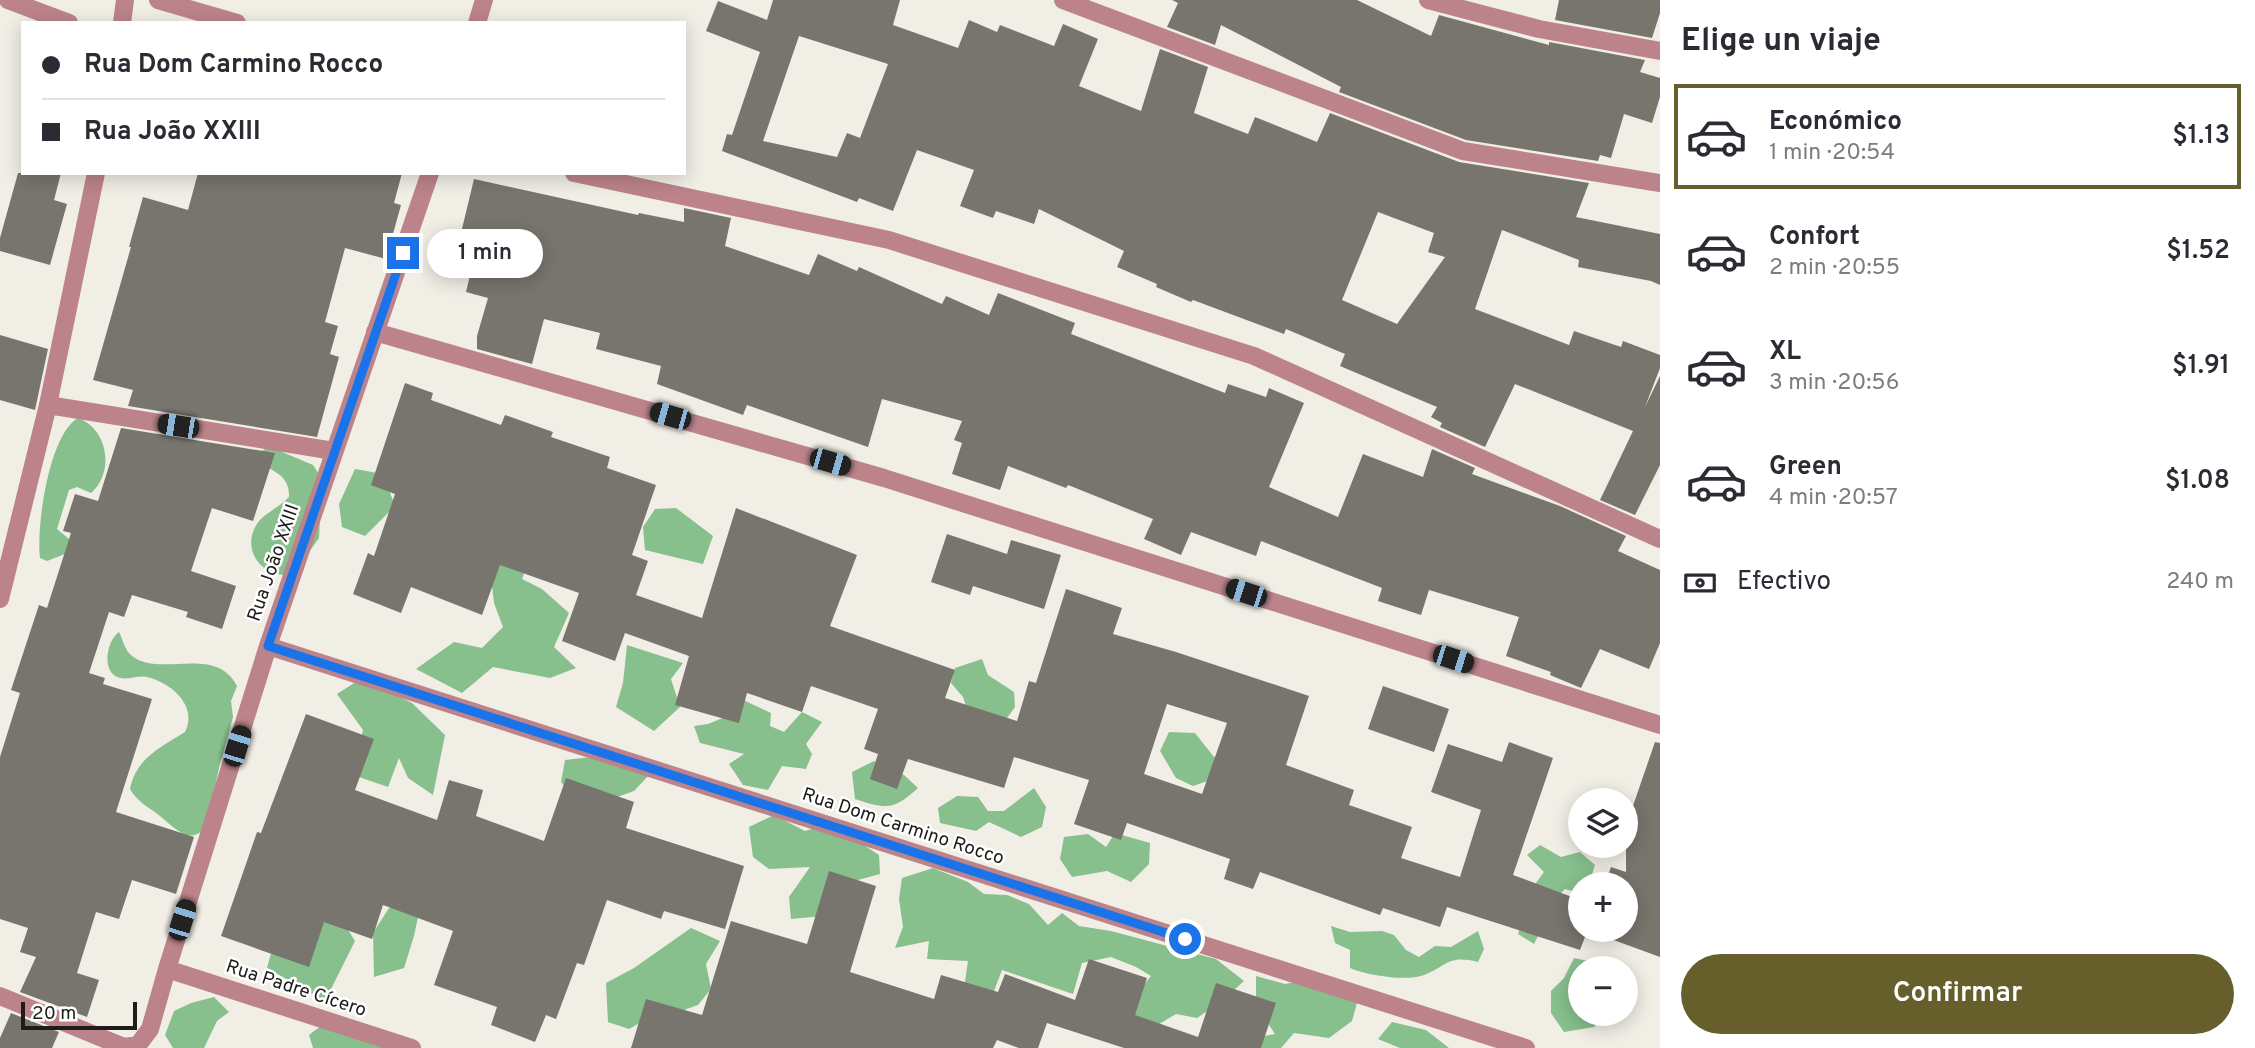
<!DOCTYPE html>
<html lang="es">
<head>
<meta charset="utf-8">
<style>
	body { margin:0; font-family:Overpass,sans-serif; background:#f7f7f7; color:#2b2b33; height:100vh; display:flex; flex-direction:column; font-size:26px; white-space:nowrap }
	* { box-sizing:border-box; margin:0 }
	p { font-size:23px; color:#7c7c81 }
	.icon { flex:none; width:38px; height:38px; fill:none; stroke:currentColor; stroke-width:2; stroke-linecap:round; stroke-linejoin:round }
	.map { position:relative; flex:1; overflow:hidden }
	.sheet { display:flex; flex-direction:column; background:#fff; width:595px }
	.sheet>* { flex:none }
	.guide { position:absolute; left:21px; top:21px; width:665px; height:154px; border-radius:0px; box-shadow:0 4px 18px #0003; display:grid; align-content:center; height:154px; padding:0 21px; background:#fff }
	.fabs { position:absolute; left:1568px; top:788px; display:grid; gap:14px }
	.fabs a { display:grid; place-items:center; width:70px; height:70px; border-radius:50%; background:#fff; box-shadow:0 4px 18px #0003; font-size:35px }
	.scale { position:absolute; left:21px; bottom:18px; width:116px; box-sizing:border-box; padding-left:7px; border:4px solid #1d1c19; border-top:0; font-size:19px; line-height:24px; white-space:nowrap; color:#1d1c19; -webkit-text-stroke:5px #fff; paint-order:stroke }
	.end { position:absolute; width:32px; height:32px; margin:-16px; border:9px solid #1a73e8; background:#fff; box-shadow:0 0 0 4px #fff }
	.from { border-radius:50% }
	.bubble { position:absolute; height:49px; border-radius:24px; background:#fff; box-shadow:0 4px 18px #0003; font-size:23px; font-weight:600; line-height:49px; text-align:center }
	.car { position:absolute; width:21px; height:42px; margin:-21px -10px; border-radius:9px; box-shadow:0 0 5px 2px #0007; background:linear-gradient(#222 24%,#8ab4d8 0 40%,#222 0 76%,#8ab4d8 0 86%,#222 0) }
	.guide b { display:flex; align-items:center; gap:24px; height:66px; font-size:26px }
	.guide b+b { border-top:2px solid #e1e1e2 }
	.guide i { width:18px; height:18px; background:#2b2b33 }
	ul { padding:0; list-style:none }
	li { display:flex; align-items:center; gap:21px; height:105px; margin:0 14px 10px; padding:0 7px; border:4px solid transparent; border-radius:0px }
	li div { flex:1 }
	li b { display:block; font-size:26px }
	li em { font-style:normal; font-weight:600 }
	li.on { border-color:#665f2b }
	li>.icon { width:63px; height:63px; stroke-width:1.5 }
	h2 { padding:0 21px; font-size:32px; line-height:84px }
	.pay { display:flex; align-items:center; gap:18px; height:77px; padding:0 21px; font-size:26px }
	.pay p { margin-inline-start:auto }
	.action { display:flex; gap:14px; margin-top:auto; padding:14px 21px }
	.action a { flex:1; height:80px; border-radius:42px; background:#665f2b; color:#fff; font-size:28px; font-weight:600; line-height:80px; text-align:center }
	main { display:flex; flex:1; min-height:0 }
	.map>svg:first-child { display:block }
</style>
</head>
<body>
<main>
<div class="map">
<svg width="1660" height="1048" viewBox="0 0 1660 1048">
	<rect width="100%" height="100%" fill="#f1eee6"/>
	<path fill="#87bf8d" d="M78,418C108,429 115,472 91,493L77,487L69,490L57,529L69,539L70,552L47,561L40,558C36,527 49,434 78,418Z
		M267,448L275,449L313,465L322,479L319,538L309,552L287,575C258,575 240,546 259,521C268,511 280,507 289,497C290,471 267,472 253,456Z
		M355,469L383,474L395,506L365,536L342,527L339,504Z
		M676,508L713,536L703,564L645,550L643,527L655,509Z
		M489,561L528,563L522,579L542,589L569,613L554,647L576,668L550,678L493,667L462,693L416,669L454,642L482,648L503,627L494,603Z
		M119,632C123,640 125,651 132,656C160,678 216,644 237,686L231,701L233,717L219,768L207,824C192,849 174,827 160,816C149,807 138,803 130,789C136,758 161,747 185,732C198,706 172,683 147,677C138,675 128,680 120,678C100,673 107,640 119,632Z
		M627,645L683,663L671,679L680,707L654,731L616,707L623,683Z
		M982,659L988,675L1014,692L1015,707L1002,725L971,721L963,697L951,683L955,668Z
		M362,678L412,703L445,735L433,795L408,778L399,758L388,787L353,775L363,730L337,694Z
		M739,698L771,713L770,726L784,732L802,712L822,722L806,744L812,754L806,769L782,766L768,790L743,785L729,764L744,754L700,743L694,726L708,724L730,715Z
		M1169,732L1195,733L1214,757L1228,763L1213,779L1193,786L1176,778L1160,751Z
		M592,757L649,775L634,791L583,809L561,782L565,760Z
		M874,761L904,775L918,788C893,811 886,809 855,799L852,772Z
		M1034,788L1046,807L1042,827L1021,837L989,822L976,831L940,823L938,808L957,796L978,797L988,811H1004Z
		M774,815L805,831C832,821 857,841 879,855L880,874L836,886L824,916L791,919L789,897L810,867L769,869L753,857L749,827Z
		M1115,833L1150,843L1149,864L1131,882L1107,871L1072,877L1060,859L1064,837L1088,834L1106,847Z
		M1540,845L1561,857L1580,852L1595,865L1589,884H1580V893L1565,889C1553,900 1543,928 1534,944L1518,934L1533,887L1544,872L1527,855Z
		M933,868L968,882L984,894L1007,895L1029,904L1048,925L1062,913L1079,926L1111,931L1216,959L1244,981L1221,1002L1197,1018L1176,1014L1139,1036L1131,1001L1151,976L1136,967L1111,957L1082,963L1073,994L1002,970L991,999L963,995L968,961L927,959L929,941L895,948L903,927L899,899L902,878Z
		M326,894L355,941L325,1001L267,968L276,935Z
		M420,907L414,936L404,968L374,977L373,933L389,908Z
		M1331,926L1350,932L1382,931L1394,935L1406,950L1419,957L1435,946L1451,947L1478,931L1484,949L1478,962C1446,954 1448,967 1421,976C1403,981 1366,975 1350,968V950L1335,943Z
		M691,928L720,941L706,964L711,989L698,1005L667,1016L654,1015L629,1029L608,1022L606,983L634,968Z
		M1574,958L1592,962L1596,968H1580V1013H1608L1594,1027L1564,1032L1551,1013V991L1564,978Z
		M1256,976L1285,984L1300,981L1357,1003L1352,1021L1329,1038L1294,1033L1281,1048H1215L1243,1040L1275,1034L1256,1005Z
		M214,997L229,1012L217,1021L204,1048H173L165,1035L174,1011L191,1003Z
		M1392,1022L1426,1030L1449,1048H1400L1378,1039Z
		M322,1025L357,1031L376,1046L387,1043L396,1048H313L309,1035Z"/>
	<path fill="#78756e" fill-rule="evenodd" d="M773,0H900L893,25L958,48L969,20L997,32L1000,25L1054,46L1063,24L1098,39L1079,86L1141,111L1160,49L1208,67L1194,113L1248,134L1255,117L1317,142L1330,113L1459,162L1589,183L1576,217L1660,234V285L1651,281L1578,267L1579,260L1502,230L1475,309L1569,345L1574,331L1621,347L1623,341L1660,355V368L1645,407L1660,376V465L1635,515L1600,500L1633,431L1515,384L1485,447L1440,427L1442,423L1431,417L1437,407L1340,366L1345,354L1286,329L1284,334L1193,300L1191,302L1156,287L1157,284L1117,267L1124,251L1039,209L1034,224L996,211L993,218L960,206L974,170L917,150L893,211L859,198L857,202L722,151L727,134L732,135L760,52L706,31L718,1L767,20ZM799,36L888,64L860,138L847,133L837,157L763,141ZM1378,212L1434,233L1428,252L1445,257L1397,324L1342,300Z
		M1172,0H1357L1431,36L1439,15L1549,45V42L1645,60L1640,72L1660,78V97L1652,123L1624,114L1611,158L1600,155L1598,161L1466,140L1339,92L1341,87L1221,25L1215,45L1167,27L1178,3Z
		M1559,0H1660V13L1652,38L1555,20Z
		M18,173H61L54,200L67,204L50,265L0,251V238Z
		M198,173H402L394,203L401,205L386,259L345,248L325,322L338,326L330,354L339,357L317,437L128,406L133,390L93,380L131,247H129L143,197L188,210Z
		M474,179L638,215L639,213L684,222V208L731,218L725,246L809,275L818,254L857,271L859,267L942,304L946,296L989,315L998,293L1075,323L1071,334L1225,393L1228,384L1266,397L1269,388L1304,403L1269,487L1338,517L1363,454L1423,477L1432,449L1475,468L1472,474L1560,506L1626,536L1618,551L1660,570V643L1649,669L1600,649L1581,688L1550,675L1551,672L1506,656L1519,617L1429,590L1421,615L1378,601L1382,588L1261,541L1256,556L1191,532L1181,555L1144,539L1153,519L1068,485L1066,488L1008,466L1000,490L952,474L962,443L954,440L962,421L882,399L868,447L747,405L743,415L657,384L661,366L596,349L600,333L544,319L532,364L477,349V336L488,298L466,292L479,237L461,233Z
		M0,335L48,349L35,410L0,400Z
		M405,383L433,393L431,400L501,425L505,415L553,432L551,437L610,457L607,468L656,485L632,555L648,561L636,595L702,618L736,508L857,555L830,626L955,670L945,698L1017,721L1029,681L1036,683L1066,589L1122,608L1113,634L1176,652L1309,696L1286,765L1354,790L1349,805L1412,827L1401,858L1460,877L1481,810L1431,792L1448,744L1502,762L1509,742L1553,758L1513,875L1580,900V929H1588L1580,950L1447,907L1440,927L1383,908L1380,915L1260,872L1253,889L1224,879L1230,859L1127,823L1121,840L1074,824L1089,780L1014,757L1004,788L908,759L897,789L870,779L878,754L864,749L878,709L811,686L802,712L747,693L739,723L675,705L689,656L625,633L615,661L562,641L579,593L500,565L482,615L411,587L401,613L353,594L368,553L374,556L395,494L371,485ZM1167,704L1227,723L1202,794L1144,774Z
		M121,428L275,453L253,521L212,508L191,571L236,586L222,629L186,617L188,612L132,595L124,617L109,612L89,673L105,678L103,684L152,699L116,812L194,837L176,894L132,880L119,919L96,912L77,973L99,980L87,1017L20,992L36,957L20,952L28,928L0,919V757L20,693L11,690L39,605L47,608L71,533L63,531L75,494L98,501Z
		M947,534L1007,554L1011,540L1061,555L1044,609L973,586L970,595L931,582Z
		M1383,686L1449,709L1434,752L1368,729Z
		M306,714L374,739L355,790L437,820L449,780L483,790L476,816L544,841L566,778L634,802L626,828L744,866L725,929L664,911L661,919L607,900L584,965L577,963L556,1019L546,1015L535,1042L491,1025L497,1007L434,985L453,931L383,905L372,939L324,922L309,967L221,936L257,832L261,833Z
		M1655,742L1660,743V957L1589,931L1626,929V884H1605L1611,867L1626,872V826Z
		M829,871L876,886L850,972L934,999L941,975L998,992L1005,974L1075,1000L1089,959L1147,978L1135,1015L1198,1037L1216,983L1276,1003L1261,1048H1124L1047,1023L1038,1048H1019L997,1040L993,1048H631L646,999L702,1015L731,921L807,944Z
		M11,1013L59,1032L52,1048H0V1038Z"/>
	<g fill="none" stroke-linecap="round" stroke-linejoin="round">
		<path stroke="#bc848a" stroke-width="18" d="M8,0L69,23
			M158,0L237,23
			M1063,0L1463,151L1660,183
			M1428,0L1539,29L1660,51
			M122,23L125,0
			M477,23L484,0
			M574,173L889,240L1254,356L1660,539
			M375,332L884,478L1660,725
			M48,405L334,451
			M0,599L48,405L96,173
			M268,646L1526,1048
			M167,969L412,1048
			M0,996L124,1047L138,1045L150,1029L167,969L268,646L430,173"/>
	</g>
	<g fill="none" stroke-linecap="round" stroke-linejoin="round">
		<path stroke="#1a73e8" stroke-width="9" d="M403,253L268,646L1185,939"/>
	</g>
	<g text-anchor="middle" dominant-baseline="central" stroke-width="5" stroke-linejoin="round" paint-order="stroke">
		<g font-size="19" fill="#1d1c19" stroke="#fff">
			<text transform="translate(274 563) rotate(-71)">Rua João XXIII</text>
			<text transform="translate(903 827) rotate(18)">Rua Dom Carmino Rocco</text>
			<text transform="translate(296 989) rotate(18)">Rua Padre Cícero</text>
		</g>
	</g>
</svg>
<div class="fabs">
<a><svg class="icon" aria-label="layers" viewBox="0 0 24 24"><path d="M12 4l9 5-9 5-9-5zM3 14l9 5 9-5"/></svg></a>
<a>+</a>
<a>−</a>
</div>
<div class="scale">20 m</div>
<i class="end from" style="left:1185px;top:939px"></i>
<i class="end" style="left:403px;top:253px"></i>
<div class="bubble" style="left:427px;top:229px;width:116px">1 min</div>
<i class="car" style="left:670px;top:416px;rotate:286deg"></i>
<i class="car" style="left:178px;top:426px;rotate:279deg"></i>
<i class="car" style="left:830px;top:462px;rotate:106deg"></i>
<i class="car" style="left:1246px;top:593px;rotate:288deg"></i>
<i class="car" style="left:1453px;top:659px;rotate:108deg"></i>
<i class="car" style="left:237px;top:746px;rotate:17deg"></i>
<i class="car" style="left:182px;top:920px;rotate:17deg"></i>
<div class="guide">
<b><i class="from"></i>Rua Dom Carmino Rocco</b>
<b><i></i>Rua João XXIII</b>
</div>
</div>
<section class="sheet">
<h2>Elige un viaje</h2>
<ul>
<li class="on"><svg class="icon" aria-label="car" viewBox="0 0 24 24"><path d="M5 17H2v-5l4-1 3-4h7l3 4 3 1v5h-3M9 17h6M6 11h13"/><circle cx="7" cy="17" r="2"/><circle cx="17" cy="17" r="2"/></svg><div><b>Económico</b><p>1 min · 20:54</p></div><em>$1.13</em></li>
<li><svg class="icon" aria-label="car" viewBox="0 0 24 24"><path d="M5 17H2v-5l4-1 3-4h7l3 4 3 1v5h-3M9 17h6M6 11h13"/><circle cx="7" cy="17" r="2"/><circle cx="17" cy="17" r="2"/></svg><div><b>Confort</b><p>2 min · 20:55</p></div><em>$1.52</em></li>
<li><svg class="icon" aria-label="car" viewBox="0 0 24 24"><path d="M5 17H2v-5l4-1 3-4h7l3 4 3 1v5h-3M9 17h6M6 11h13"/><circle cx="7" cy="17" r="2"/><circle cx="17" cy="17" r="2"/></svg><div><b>XL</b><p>3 min · 20:56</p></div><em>$1.91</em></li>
<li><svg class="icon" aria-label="car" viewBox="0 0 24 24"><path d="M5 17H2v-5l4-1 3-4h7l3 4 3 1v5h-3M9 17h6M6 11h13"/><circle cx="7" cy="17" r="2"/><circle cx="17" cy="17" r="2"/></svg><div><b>Green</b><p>4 min · 20:57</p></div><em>$1.08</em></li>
</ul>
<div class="pay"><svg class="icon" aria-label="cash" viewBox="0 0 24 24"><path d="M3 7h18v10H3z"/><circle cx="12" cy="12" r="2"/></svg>Efectivo<p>240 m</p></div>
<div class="action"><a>Confirmar</a></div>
</section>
</main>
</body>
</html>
